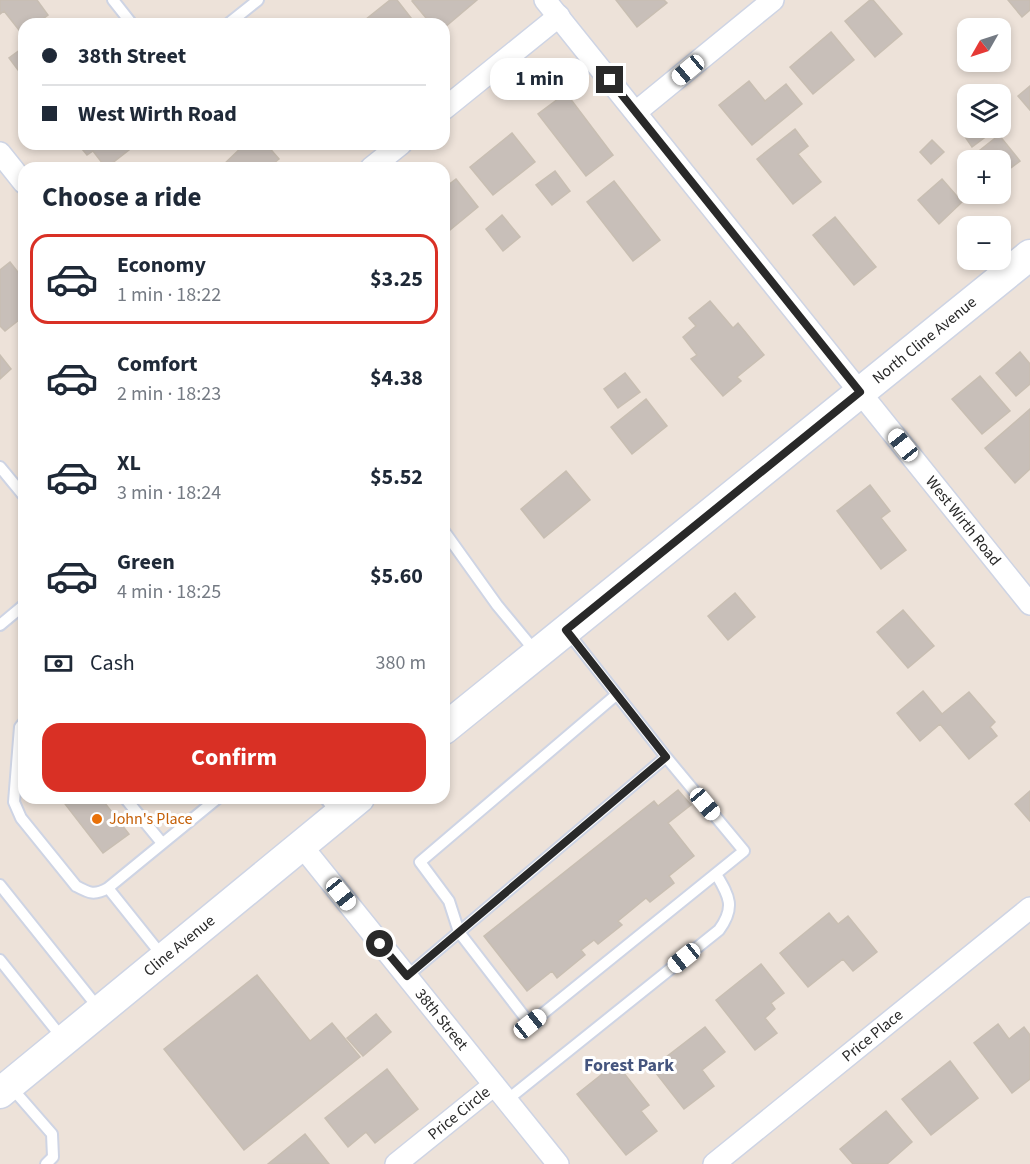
<!DOCTYPE html>
<html lang="en">
<head>
<meta charset="utf-8">
<style>
	body { margin:0; font-family:"Source Sans 3",sans-serif; background:#f6f6f7; color:#1f2937; height:100vh; display:flex; flex-direction:column; font-size:22px; white-space:nowrap }
	* { box-sizing:border-box; margin:0 }
	p { font-size:20px; color:#747a83 }
	.icon { flex:none; width:33px; height:33px; fill:none; stroke:currentColor; stroke-width:2; stroke-linecap:round; stroke-linejoin:round }
	.map { position:relative; flex:1; overflow:hidden }
	.drawer { position:absolute; left:18px; top:162px; width:432px; height:642px; display:flex; flex-direction:column; background:#fff; border-radius:18px; box-shadow:0 3px 9px #0003 }
	.drawer>* { flex:none }
	.top-card { position:absolute; left:18px; top:18px; width:432px; height:132px; border-radius:18px; box-shadow:0 3px 9px #0003; display:grid; align-content:center; height:132px; padding:0 24px; background:#fff }
	.needle { width:39px; rotate:231deg }
	.controls { position:absolute; left:957px; top:18px; display:grid; gap:12px }
	.controls a { display:grid; place-items:center; width:54px; height:54px; border-radius:12px; background:#fff; box-shadow:0 3px 9px #0003; font-size:30px }
	.end { position:absolute; width:27px; height:27px; margin:-14px; border:8px solid #292929; background:#fff; box-shadow:0 0 0 3px #fff }
	.from { border-radius:50% }
	.bubble { position:absolute; height:42px; border-radius:18px; background:#fff; box-shadow:0 3px 9px #0003; font-size:20px; font-weight:700; line-height:42px; text-align:center }
	.car { position:absolute; width:18px; height:36px; margin:-18px -9px; border-radius:8px; box-shadow:0 0 4px 2px #0007; background:linear-gradient(#fff 24%,#345 0 40%,#fff 0 76%,#345 0 86%,#fff 0) }
	.top-card b { display:flex; align-items:center; gap:21px; height:57px; font-size:22px }
	.top-card b+b { border-top:2px solid #e0e1e3 }
	.top-card i { width:15px; height:15px; background:#1f2937 }
	ul { padding:0; list-style:none }
	li { display:flex; align-items:center; gap:18px; height:90px; margin:0 12px 9px; padding:0 12px; border:3px solid transparent; border-radius:18px }
	li div { flex:1 }
	li b { display:block; font-size:22px }
	li em { font-style:normal; font-weight:700 }
	li.selected { border-color:#d93025 }
	li>.icon { width:54px; height:54px; stroke-width:1.5 }
	h2 { padding:0 24px; font-size:27px; line-height:72px }
	.pay { display:flex; align-items:center; gap:15px; height:66px; padding:0 24px; font-size:22px }
	.pay p { margin-inline-start:auto }
	.action { display:flex; gap:12px; margin-top:auto; padding:12px 24px }
	.action a { flex:1; height:69px; border-radius:18px; background:#d93025; color:#fff; font-size:24px; font-weight:700; line-height:69px; text-align:center }
	.map>svg:first-child { display:block }
</style>
</head>
<body>
<div class="map">
<svg width="1030" height="1164" viewBox="0 0 1030 1164">
	<rect width="100%" height="100%" fill="#ede2d9"/>
	<path fill="#c8bfb9" stroke="#c8beb2" stroke-width="1.5" d="M0,0H37L48,15L36,24H24L23,35L4,11L0,14Z
		M390,0H397L415,23L360,24Z
		M414,0H477L444,28V24H431L412,1Z
		M616,0H664L667,3L637,27Z
		M870,0H873L902,34L875,57L845,21Z
		M1008,0H1030V10L1022,17Z
		M831,32L854,60L813,94L790,67Z
		M24,47V78L9,58Z
		M749,81L765,101L786,84L802,104L752,145L719,105Z
		M1030,86V110L1018,96Z
		M566,93L613,155L586,176L538,114Z
		M968,121V128H983L988,135L972,147L959,128Z
		M795,129L808,146L798,154L821,182L793,204L757,159Z
		M512,133L535,162L493,195L470,167Z
		M999,135L1020,161L1000,176V160H980L975,154Z
		M932,140L944,152L931,164L920,152Z
		M78,144H133L134,146L106,168L93,151L87,155Z
		M245,144H266L279,159L268,168H220Z
		M555,171L570,191L552,205L536,185Z
		M456,179L478,207L444,235V188Z
		M942,179L962,202L939,224L918,200Z
		M614,181L660,240L633,261L587,202Z
		M502,215L520,237L503,251L486,229Z
		M835,217L876,267L854,285L813,235Z
		M10,262L24,280V316L5,331L0,326V270Z
		M710,301L733,328L738,323L764,355L737,377L741,381L723,396L691,359L697,355L683,337L696,326L689,318Z
		M1020,352L1030,364V384L1016,396L996,373Z
		M0,355L11,369L0,379Z
		M625,373L640,392L618,408L604,389Z
		M980,376L1010,411L982,434L952,399Z
		M646,399L667,426L632,454L611,427Z
		M1030,409V469L1015,483L985,448Z
		M566,471L590,500L544,538L521,509Z
		M870,485L890,511L881,518L906,550L881,569L837,511Z
		M735,593L755,617L728,640L708,616Z
		M903,610L934,646L908,668L877,632Z
		M923,691L942,714L969,692L995,722L990,727L997,736L969,759L940,724L920,741L897,713Z
		M678,790L691,805L668,823L694,856L669,876L674,883L650,902L646,898L618,921L622,925L598,944L594,940L581,950L585,955L557,978L552,971L527,991L484,936L654,801L658,806Z
		M1030,791V821L1015,804Z
		M73,798H101L129,834L103,853L65,804Z
		M829,913L838,924L848,916L877,952L853,971L843,959L808,987L780,953Z
		M761,964L784,993L771,1003L775,1009L765,1018L777,1033L755,1050L716,1000Z
		M257,975L310,1041L332,1023L360,1057L244,1150L164,1049Z
		M376,1014L391,1032L363,1056L347,1038Z
		M998,1024L1009,1039L1024,1027L1030,1035V1079L1012,1093L974,1043Z
		M705,1027L725,1052L702,1070L714,1086L684,1109L652,1068Z
		M950,1061L978,1098L931,1135L902,1099Z
		M616,1063L649,1105L641,1111L657,1131L626,1155L577,1094Z
		M387,1069L418,1109L375,1143L366,1132L348,1147L325,1118Z
		M886,1111L912,1142L887,1164H853L840,1149Z
		M305,1134L329,1164H268Z"/>
	<g fill="none" stroke-linecap="round" stroke-linejoin="round">
		<defs>
			<path id="lane" d="M113,0L132,24
				M228,24L258,0
				M0,467L24,496
				M444,531L497,605L535,651
				M0,625L24,605
				M566,630L666,757
				M24,722L20,727L14,802L21,818L76,886C89,893 94,896 108,888L218,798
				M125,798L162,843
				M325,798L338,814
				M0,885L100,1010
				M108,888L164,958
				M0,960L63,1039
				M407,976L666,757L744,851L530,1024L459,932L449,901L420,862L616,695
				M11,1087L52,1134L53,1157L46,1164
				M507,1100L719,930C736,907 729,896 716,874"/>
			<g id="street">
				<path id="s1" d="M545,0L1030,604"/>
				<path d="M444,109L559,16"/>
				<path d="M636,112L773,0"/>
				<path d="M0,153L24,183"/>
				<path d="M371,168L401,144"/>
				<path id="s2" d="M301,845L558,1164"/>
				<path id="s3" d="M396,1164L494,1085"/>
				<path id="s4" d="M714,1164L1030,908"/>
			</g>
			<g id="secondary">
				<path id="s5" d="M444,729L1030,255"/>
				<path id="s6" d="M0,1093L359,798"/>
			</g>
		</defs>
		<use href="#lane" stroke="#ced4e4" stroke-width="14"/>
		<use href="#street" stroke="#ced4e4" stroke-width="24"/>
		<use href="#secondary" stroke="#ced4e4" stroke-width="33"/>
		<use href="#lane" stroke="#fff" stroke-width="10"/>
		<use href="#street" stroke="#fff" stroke-width="21"/>
		<use href="#secondary" stroke="#fff" stroke-width="30"/>
	</g>
	<g fill="none" stroke-linecap="round" stroke-linejoin="round">
		<path stroke="#292929" stroke-width="8" d="M380,944L407,976L666,757L566,630L860,392L610,80"/>
	</g>
	<circle fill="#e8710a" stroke="#fff" stroke-width="2" cx="97" cy="819" r="6"/>
	<g text-anchor="middle" dominant-baseline="central" stroke-width="6" stroke-linejoin="round" paint-order="stroke">
		<g font-size="16" fill="#292929" stroke="#fff">
			<text stroke="none"><textPath href="#s5" startOffset="618">North Cline Avenue</textPath></text>
			<text stroke="none"><textPath href="#s1" startOffset="668">West Wirth Road</textPath></text>
			<text stroke="none"><textPath href="#s6" startOffset="232">Cline Avenue</textPath></text>
			<text stroke="none"><textPath href="#s2" startOffset="224">38th Street</textPath></text>
			<text stroke="none"><textPath href="#s4" startOffset="204">Price Place</textPath></text>
			<text stroke="none"><textPath href="#s3" startOffset="81">Price Circle</textPath></text>
		</g>
		<g font-size="16" fill="#c56008" stroke="#fff" text-anchor="start">
			<text x="109" y="819">John's Place</text>
		</g>
		<g font-size="18" font-weight="bold" fill="#45557e" stroke="#fff">
			<text x="629" y="1065">Forest Park</text>
		</g>
	</g>
</svg>
<div class="controls">
<a><svg class="needle" viewBox="-14 -14 28 28"><path d="M0-13l5 13h-10z" fill="#e53935"/><path d="M0 13l5-13h-10z" fill="#747a83"/></svg></a>
<a><svg class="icon" aria-label="layers" viewBox="0 0 24 24"><path d="M12 4l9 5-9 5-9-5zM3 14l9 5 9-5"/></svg></a>
<a>+</a>
<a>−</a>
</div>
<i class="end from" style="left:380px;top:944px"></i>
<i class="end" style="left:610px;top:80px"></i>
<div class="bubble" style="left:490px;top:58px;width:99px">1 min</div>
<i class="car" style="left:688px;top:70px;rotate:230deg"></i>
<i class="car" style="left:903px;top:445px;rotate:321deg"></i>
<i class="car" style="left:705px;top:804px;rotate:140deg"></i>
<i class="car" style="left:341px;top:894px;rotate:141deg"></i>
<i class="car" style="left:684px;top:958px;rotate:231deg"></i>
<i class="car" style="left:530px;top:1024px;rotate:51deg"></i>
<div class="top-card">
<b><i class="from"></i>38th Street</b>
<b><i></i>West Wirth Road</b>
</div>
<section class="drawer">
<h2>Choose a ride</h2>
<ul>
<li class="selected"><svg class="icon" aria-label="car" viewBox="0 0 24 24"><path d="M5 17H2v-5l4-1 3-4h7l3 4 3 1v5h-3M9 17h6M6 11h13"/><circle cx="7" cy="17" r="2"/><circle cx="17" cy="17" r="2"/></svg><div><b>Economy</b><p>1 min · 18:22</p></div><em>$3.25</em></li>
<li><svg class="icon" aria-label="car" viewBox="0 0 24 24"><path d="M5 17H2v-5l4-1 3-4h7l3 4 3 1v5h-3M9 17h6M6 11h13"/><circle cx="7" cy="17" r="2"/><circle cx="17" cy="17" r="2"/></svg><div><b>Comfort</b><p>2 min · 18:23</p></div><em>$4.38</em></li>
<li><svg class="icon" aria-label="car" viewBox="0 0 24 24"><path d="M5 17H2v-5l4-1 3-4h7l3 4 3 1v5h-3M9 17h6M6 11h13"/><circle cx="7" cy="17" r="2"/><circle cx="17" cy="17" r="2"/></svg><div><b>XL</b><p>3 min · 18:24</p></div><em>$5.52</em></li>
<li><svg class="icon" aria-label="car" viewBox="0 0 24 24"><path d="M5 17H2v-5l4-1 3-4h7l3 4 3 1v5h-3M9 17h6M6 11h13"/><circle cx="7" cy="17" r="2"/><circle cx="17" cy="17" r="2"/></svg><div><b>Green</b><p>4 min · 18:25</p></div><em>$5.60</em></li>
</ul>
<div class="pay"><svg class="icon" aria-label="cash" viewBox="0 0 24 24"><path d="M3 7h18v10H3z"/><circle cx="12" cy="12" r="2"/></svg>Cash<p>380 m</p></div>
<div class="action"><a>Confirm</a></div>
</section>
</div>
</body>
</html>
